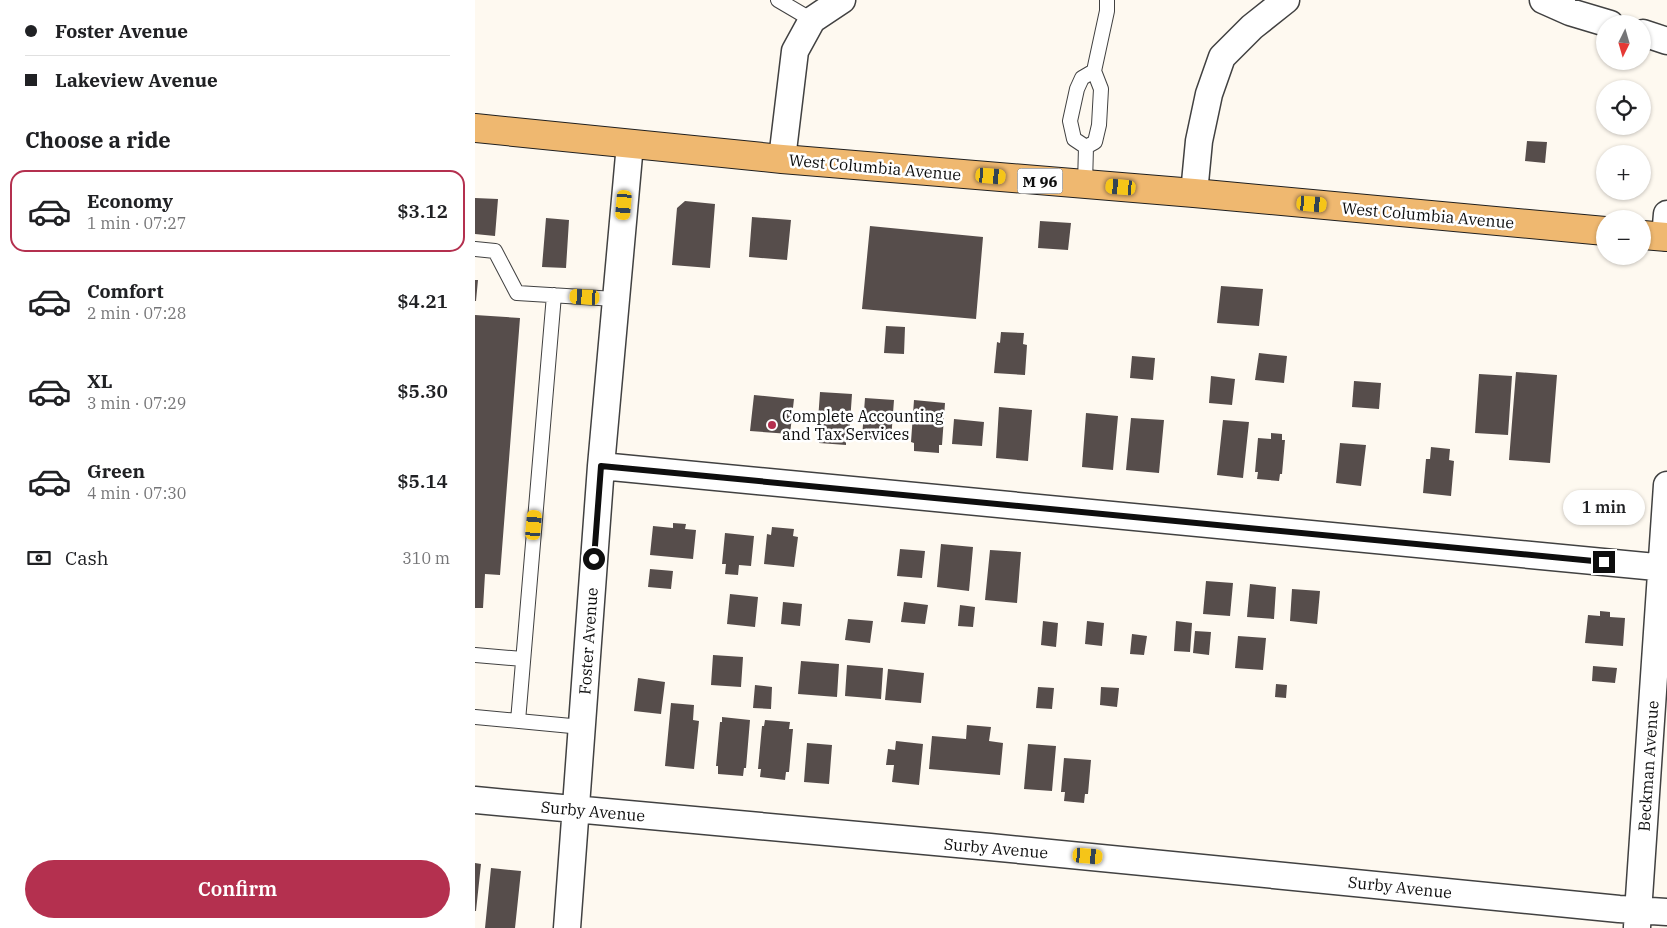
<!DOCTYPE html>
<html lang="en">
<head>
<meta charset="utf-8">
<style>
	body { margin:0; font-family:"IBM Plex Serif",serif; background:#f6f6f6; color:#202124; height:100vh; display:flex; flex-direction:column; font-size:19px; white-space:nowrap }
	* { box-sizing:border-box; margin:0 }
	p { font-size:16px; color:#757577 }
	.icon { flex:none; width:28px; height:28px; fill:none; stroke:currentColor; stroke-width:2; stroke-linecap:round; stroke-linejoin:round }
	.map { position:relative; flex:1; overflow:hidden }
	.details { display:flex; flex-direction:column; background:#fff; width:475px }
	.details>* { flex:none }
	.banner { display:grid; align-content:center; height:110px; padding:0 25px; background:#fff }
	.needle { width:32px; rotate:185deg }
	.controls { position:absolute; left:1121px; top:15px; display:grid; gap:10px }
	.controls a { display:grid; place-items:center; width:55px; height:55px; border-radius:50%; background:#fff; box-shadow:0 1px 4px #0004; font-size:25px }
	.end { position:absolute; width:22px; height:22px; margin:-11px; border:6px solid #0e0e0e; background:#fff; box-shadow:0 0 0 2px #fff }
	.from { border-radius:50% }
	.bubble { position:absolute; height:35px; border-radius:18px; background:#fff; box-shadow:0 1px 4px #0004; font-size:16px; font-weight:600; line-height:35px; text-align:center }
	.car { position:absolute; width:15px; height:30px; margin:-15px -8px; border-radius:6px; box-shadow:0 0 4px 1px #0007; background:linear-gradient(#f5c518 24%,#345 0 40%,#f5c518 0 76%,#345 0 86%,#f5c518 0) }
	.banner b { display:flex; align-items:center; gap:18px; height:48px; font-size:19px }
	.banner b+b { border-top:1px solid #e0e0e0 }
	.banner i { width:12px; height:12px; background:#202124 }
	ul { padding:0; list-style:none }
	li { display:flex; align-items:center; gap:15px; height:82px; margin:0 10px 8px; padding:0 15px; border:2px solid transparent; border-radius:15px }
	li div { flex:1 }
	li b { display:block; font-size:19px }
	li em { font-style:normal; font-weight:600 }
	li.active { border-color:#b4304f }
	li>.icon { width:45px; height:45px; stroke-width:1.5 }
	h2 { padding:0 25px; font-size:22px; line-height:60px }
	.pay { display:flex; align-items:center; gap:12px; height:55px; padding:0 25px; font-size:19px }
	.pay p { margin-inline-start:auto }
	.primary-button { display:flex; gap:10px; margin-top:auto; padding:10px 25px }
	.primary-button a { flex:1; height:58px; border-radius:30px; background:#b4304f; color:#fff; font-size:20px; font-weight:600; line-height:58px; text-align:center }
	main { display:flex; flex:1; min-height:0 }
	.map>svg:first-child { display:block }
</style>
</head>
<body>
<main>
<section class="details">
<div class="banner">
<b><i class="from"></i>Foster Avenue</b>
<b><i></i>Lakeview Avenue</b>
</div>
<h2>Choose a ride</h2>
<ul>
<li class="active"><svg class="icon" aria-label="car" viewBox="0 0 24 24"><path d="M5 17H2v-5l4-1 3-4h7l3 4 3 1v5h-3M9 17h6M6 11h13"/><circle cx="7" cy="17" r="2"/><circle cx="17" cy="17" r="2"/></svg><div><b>Economy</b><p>1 min · 07:27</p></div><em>$3.12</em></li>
<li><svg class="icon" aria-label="car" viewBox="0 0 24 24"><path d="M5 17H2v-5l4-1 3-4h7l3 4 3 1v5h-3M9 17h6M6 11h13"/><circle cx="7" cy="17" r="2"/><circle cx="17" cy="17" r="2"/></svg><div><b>Comfort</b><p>2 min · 07:28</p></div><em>$4.21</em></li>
<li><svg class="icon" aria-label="car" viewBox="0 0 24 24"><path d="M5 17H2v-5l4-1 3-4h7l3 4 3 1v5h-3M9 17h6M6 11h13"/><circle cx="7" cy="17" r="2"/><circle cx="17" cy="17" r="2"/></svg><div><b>XL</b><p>3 min · 07:29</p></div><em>$5.30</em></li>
<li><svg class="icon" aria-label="car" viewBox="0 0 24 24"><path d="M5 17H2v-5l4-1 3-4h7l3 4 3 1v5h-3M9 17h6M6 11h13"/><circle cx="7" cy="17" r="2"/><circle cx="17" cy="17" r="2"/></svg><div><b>Green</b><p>4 min · 07:30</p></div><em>$5.14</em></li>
</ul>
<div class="pay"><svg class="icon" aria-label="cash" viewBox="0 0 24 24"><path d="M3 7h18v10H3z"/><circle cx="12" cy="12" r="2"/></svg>Cash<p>310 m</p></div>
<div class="primary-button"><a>Confirm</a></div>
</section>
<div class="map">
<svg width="1192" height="928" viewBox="0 0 1192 928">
	<rect width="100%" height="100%" fill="#fef9f0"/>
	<path fill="#564d4b" d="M1052,141L1072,142L1070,163L1050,161Z
		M0,198L23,199L20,236L0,234Z
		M210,201L240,204L235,268L197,265L202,208Z
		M277,217L316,220L312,260L274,257Z
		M71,218L94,220L91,268L67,267Z
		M565,221L596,223L593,250L563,248Z
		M395,226L508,237L501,319L387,309Z
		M0,280H3L1,301H0Z
		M746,286L788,289L784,326L742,323Z
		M0,315L45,318L25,575L10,574L8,608H0Z
		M411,326L430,327L429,354L409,353Z
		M526,332L549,333L548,344L552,345L550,375L519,373L522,342L525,343Z
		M784,353L812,356L809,383L780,380Z
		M657,356L680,358L678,380L655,378Z
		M1041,372L1082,375L1075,463L1034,460Z
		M1004,374L1037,376L1033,435L1000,433Z
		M736,376L760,379L757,405L734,403Z
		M879,381L906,383L904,409L877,407Z
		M345,392L377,394L374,437H371V445L344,443L345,435H342Z
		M279,395L319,399L315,434L275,431Z
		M390,398L419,400L416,440L387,438Z
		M439,400L470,403L467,445H464V453L439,451V443L436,442Z
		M524,407L557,410L553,461L521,458Z
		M611,413L643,416L638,470L607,467Z
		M656,418L689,420L684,473L651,470Z
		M479,419L509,422L507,446L477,444Z
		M748,420L774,422L768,478L742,475Z
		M796,433L807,434V440H810L807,474H805L804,481L782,479L783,472H780L783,438L796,439Z
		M865,443L891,445L886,486L861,483Z
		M956,447L975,449L974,460L979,461L976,496L948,493L951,459H955Z
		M198,523L211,524L210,529L221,530L218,559L175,555L178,526L198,528Z
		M297,527L319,529L318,536L323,537L319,567L289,564L292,534L296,535Z
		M250,533L279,536L276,566L264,565L263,575L250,574L251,564H247Z
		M466,544L498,547L494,591L462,587Z
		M425,549L450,551L447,578L422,576Z
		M515,550L546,552L542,603L510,600Z
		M175,569L198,571L196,589L173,587Z
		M731,581L758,583L755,616L728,614Z
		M775,584L801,587L799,619L772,617Z
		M817,589L845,591L842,624L815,621Z
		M255,594L283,597L280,627L252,624Z
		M308,602L327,604L325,626L306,624Z
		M429,602L453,605L450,624L426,622Z
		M485,605L500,607L498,627L483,626Z
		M1125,611L1135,612V617L1150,618L1148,646L1110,643L1113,615L1125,616Z
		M373,619L398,621L395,643L370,640Z
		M568,621L583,623L581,647L566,645Z
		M612,621L629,623L627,646L610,644Z
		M701,621L717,623L715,652L699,651Z
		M720,631L736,632L734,655L718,653Z
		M657,634L672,636L669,655L655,654Z
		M763,636L791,638L788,670L760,668Z
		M238,655L268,657L266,687L236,685Z
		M326,661L364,664L362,697L323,694Z
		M372,665L408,668L406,699L370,696Z
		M1118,666L1142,668L1140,683L1117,681Z
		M413,669L449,673L446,703L410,700Z
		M163,678L190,682L186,714L159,711Z
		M801,684L812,685L811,698L800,697Z
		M280,685L297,687L296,709L278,708Z
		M563,687L579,688L577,709L561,708Z
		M626,687L644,688L642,707L625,705Z
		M196,703L219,705L218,720L224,721L219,769L190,766Z
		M247,717L275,720L271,768H269L268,776L243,774V766H241L245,722H247Z
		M290,720L315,722L314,729H318L314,772H311L310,780L285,777L286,769H283L287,726H289Z
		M492,725L516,727L514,741L528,743L525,775L454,769L457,736L491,739Z
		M421,741L448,744L444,785L417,782L419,765H411L413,749L420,750Z
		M332,743L357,745L354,784L329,782Z
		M553,744L581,746L577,791L549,789Z
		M589,758L616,760L613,794H610L609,803L589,801L590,792H586Z
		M0,863L6,864L1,911H0Z
		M16,868L46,871L40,928H10Z"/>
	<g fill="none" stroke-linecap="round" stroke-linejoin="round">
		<defs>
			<path id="lane" d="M303,0L337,20
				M611,147L599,139L595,121L602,89L607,78L619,71
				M610,184L611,147L620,142L624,125L626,89L619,71L632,11V0
				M0,249L20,251L42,293L140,299
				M0,655L48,659
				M0,717L107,727
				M43,721L79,295"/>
			<path id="street" d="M1068,0L1095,12L1135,24
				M1168,33L1192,41
				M307,159L320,51L337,20L367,0
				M719,193L724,141L734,94L747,57L777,27L811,0
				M1190,237L1192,214
				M126,466L1192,568
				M0,800L515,847L1144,909L1192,912
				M1162,927L1192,485
				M92,928L126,466L155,144"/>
			<path id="primary" d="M0,128L307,159L719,193L1130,231
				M1168,235L1192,237"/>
		</defs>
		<use href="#lane" stroke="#414141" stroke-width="16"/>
		<use href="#street" stroke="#414141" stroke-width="29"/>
		<use href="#primary" stroke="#1f1f1f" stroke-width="30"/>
		<use href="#lane" stroke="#fff" stroke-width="14"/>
		<use href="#street" stroke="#fff" stroke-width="26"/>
		<use href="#primary" stroke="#efb870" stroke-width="28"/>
	</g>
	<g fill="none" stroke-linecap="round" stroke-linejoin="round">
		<path stroke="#0e0e0e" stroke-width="6" d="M119,559L126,466L1129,562"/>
	</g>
	<circle fill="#b4304f" stroke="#fff" stroke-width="2" cx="297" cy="425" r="5"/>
	<g text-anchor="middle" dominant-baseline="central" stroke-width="5" stroke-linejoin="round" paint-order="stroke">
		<rect fill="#fff" stroke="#565656" stroke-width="1" x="542.5" y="168.5" width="45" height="25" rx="4"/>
		<g font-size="15" font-weight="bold" fill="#0e0e0e">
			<text x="565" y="181">M 96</text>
		</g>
		<g font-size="16" fill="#0e0e0e" stroke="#fff">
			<text transform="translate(400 167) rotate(5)">West Columbia Avenue</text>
			<text transform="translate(953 215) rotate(5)">West Columbia Avenue</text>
			<text transform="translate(113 641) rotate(-86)">Foster Avenue</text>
			<text transform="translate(1173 766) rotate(-86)">Beckman Avenue</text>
			<text transform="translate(118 811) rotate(5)">Surby Avenue</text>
			<text transform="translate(521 848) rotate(5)">Surby Avenue</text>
			<text transform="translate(925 887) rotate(6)">Surby Avenue</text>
		</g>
		<g font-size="16" fill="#0e0e0e" stroke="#fff" text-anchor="start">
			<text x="307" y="416">Complete Accounting<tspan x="307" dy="18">and Tax Services</tspan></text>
		</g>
	</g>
</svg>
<div class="controls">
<a><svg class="needle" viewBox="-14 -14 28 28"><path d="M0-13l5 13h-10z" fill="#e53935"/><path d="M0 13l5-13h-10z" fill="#757577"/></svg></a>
<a><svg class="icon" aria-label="locate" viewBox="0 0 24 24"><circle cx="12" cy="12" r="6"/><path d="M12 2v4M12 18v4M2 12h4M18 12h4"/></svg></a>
<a>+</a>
<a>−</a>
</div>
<i class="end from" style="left:119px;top:559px"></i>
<i class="end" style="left:1129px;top:562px"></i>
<div class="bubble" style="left:1088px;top:490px;width:82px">1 min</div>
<i class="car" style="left:516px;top:176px;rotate:95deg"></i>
<i class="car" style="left:646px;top:187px;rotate:275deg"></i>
<i class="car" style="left:837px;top:204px;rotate:95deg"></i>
<i class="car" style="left:149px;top:205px;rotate:185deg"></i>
<i class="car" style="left:110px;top:297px;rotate:273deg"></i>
<i class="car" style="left:59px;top:525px;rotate:5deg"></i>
<i class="car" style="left:613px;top:856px;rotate:95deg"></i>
</div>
</main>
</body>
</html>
